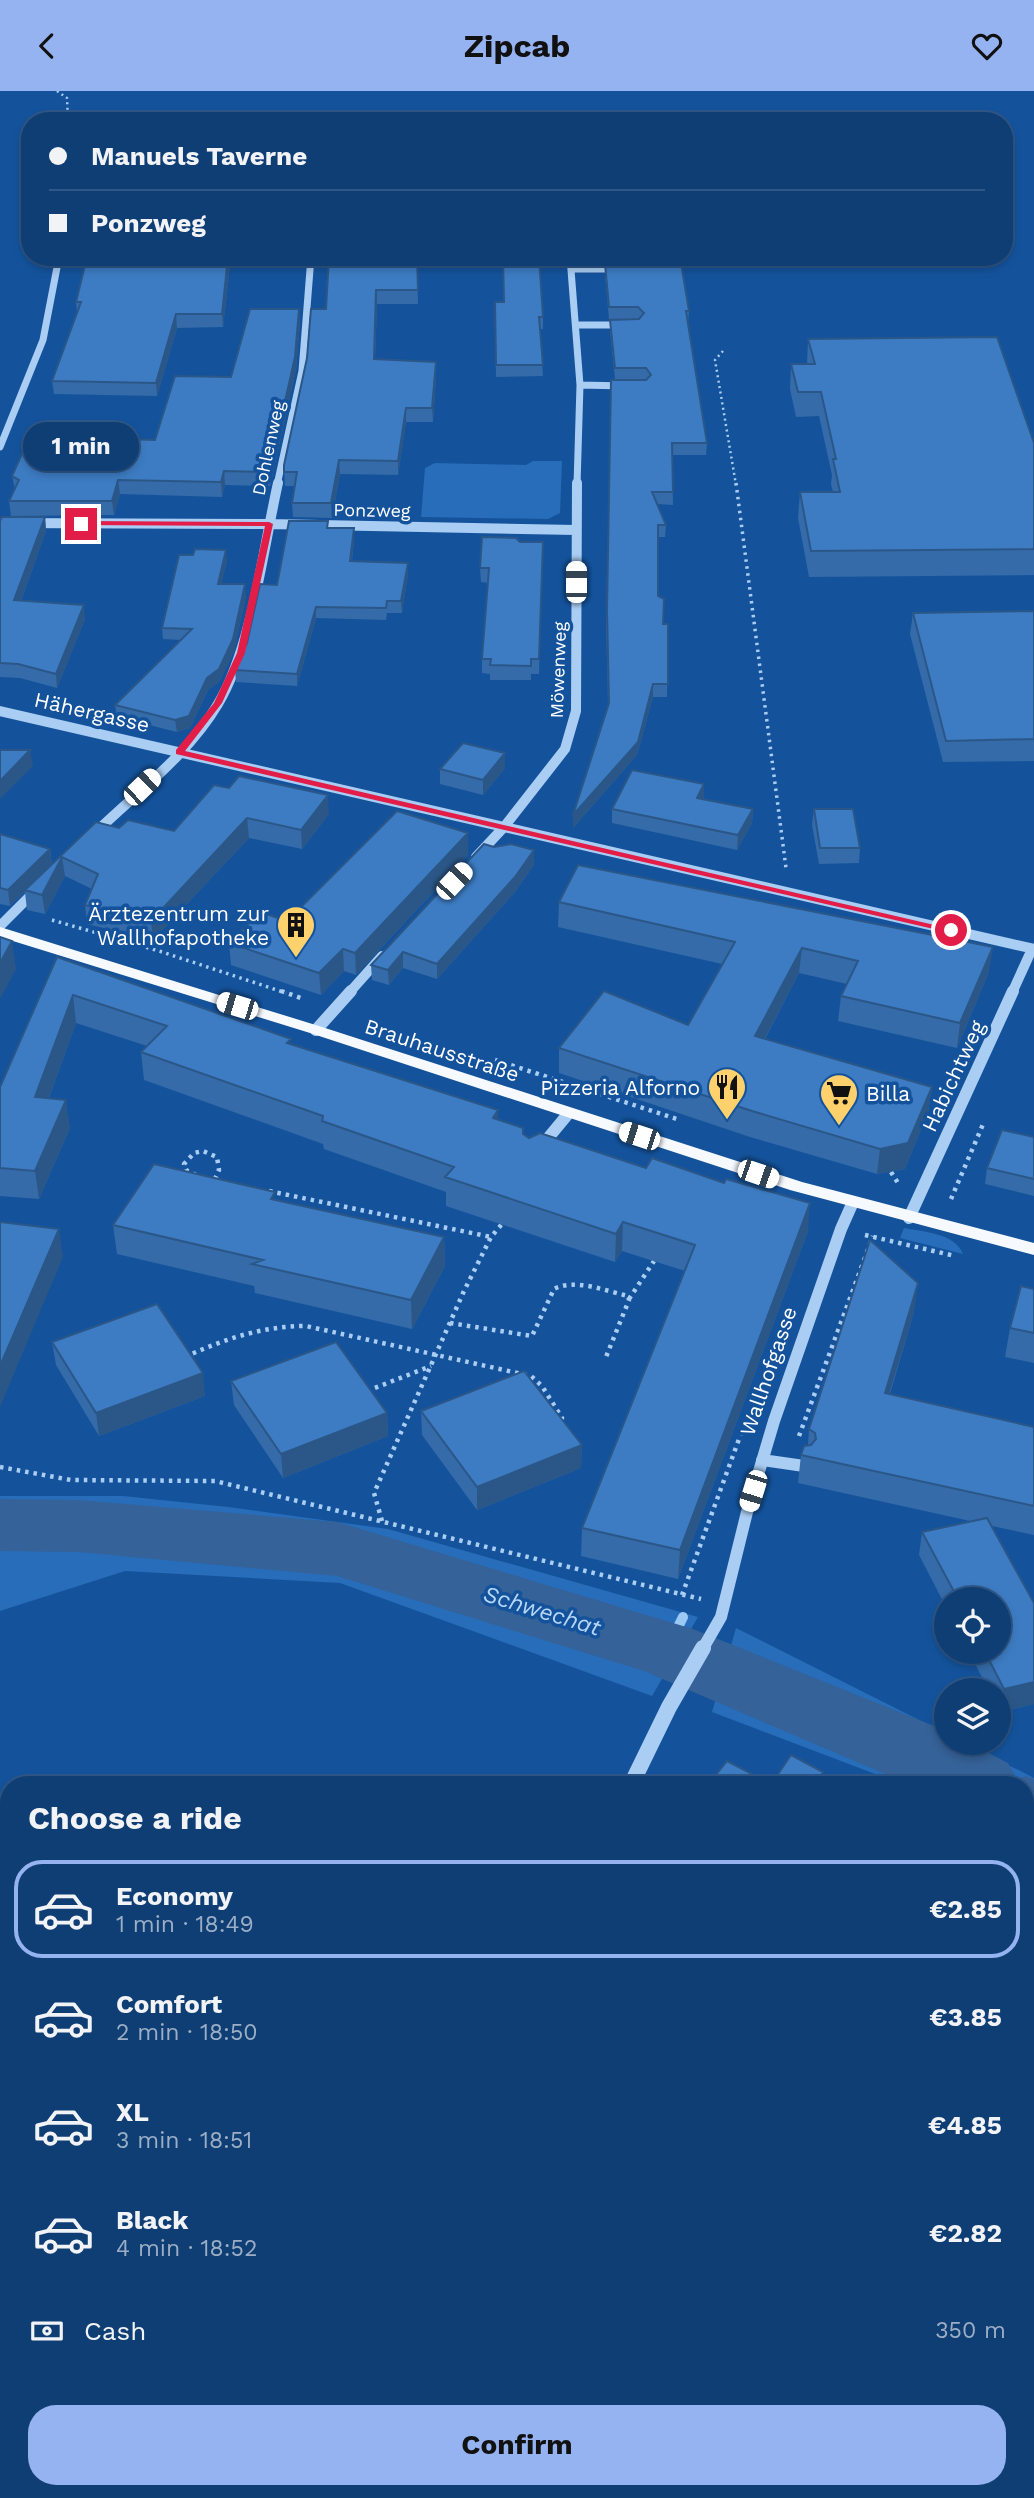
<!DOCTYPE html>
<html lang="en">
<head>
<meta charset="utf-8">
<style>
	body { margin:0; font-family:"Work Sans",sans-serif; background:#18457a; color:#f1f3f6; height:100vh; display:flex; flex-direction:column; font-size:26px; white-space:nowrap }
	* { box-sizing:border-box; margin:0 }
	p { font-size:23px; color:#9baec5 }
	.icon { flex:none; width:38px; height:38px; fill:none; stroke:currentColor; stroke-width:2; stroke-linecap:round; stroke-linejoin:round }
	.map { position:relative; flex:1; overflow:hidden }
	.panel { position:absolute; left:0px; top:1685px; width:1034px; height:723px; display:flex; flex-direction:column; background:#0f3e75; border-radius:28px 28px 0 0; box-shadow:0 4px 10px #0003,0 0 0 2px #2f5787 }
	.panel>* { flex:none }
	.guide { position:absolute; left:21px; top:21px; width:992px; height:154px; border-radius:28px; box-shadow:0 4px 10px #0003,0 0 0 2px #2f5787; display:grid; align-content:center; height:154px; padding:0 28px; background:#0f3e75 }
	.controls { position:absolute; left:934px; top:1496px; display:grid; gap:14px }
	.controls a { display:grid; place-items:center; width:77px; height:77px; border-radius:50%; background:#0f3e75; box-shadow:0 4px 10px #0003,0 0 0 2px #2f5787; font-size:35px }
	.end { position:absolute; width:32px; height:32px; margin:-16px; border:9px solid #e11d48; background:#fff; box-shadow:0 0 0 4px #fff }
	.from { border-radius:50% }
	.bubble { position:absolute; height:49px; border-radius:24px; background:#0f3e75; box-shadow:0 4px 10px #0003,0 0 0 2px #2f5787; font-size:23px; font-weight:700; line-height:49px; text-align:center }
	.car { position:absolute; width:21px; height:42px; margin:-21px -10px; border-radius:9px; box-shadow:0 0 5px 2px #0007; background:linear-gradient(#fff 24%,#345 0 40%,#fff 0 76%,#345 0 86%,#fff 0) }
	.guide b { display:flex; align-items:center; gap:24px; height:66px; font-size:26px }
	.guide b+b { border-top:2px solid #2f5787 }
	.guide i { width:18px; height:18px; background:#f1f3f6 }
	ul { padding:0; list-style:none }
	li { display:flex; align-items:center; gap:21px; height:98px; margin:0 14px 10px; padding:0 14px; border:4px solid transparent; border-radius:28px }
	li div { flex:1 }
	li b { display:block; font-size:26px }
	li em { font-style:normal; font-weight:700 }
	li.current { border-color:#95b2f1 }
	li>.icon { width:63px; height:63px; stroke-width:1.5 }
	h2 { padding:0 28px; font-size:32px; line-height:84px }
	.pay { display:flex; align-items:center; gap:18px; height:77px; padding:0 28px; font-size:26px }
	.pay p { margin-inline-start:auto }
	.action { display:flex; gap:14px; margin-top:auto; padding:14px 28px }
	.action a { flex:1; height:80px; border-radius:28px; background:#95b2f1; color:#111; font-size:28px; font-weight:700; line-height:80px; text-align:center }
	header { display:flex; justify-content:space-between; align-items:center; height:91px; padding:0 28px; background:#95b2f1; color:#111; font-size:32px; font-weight:700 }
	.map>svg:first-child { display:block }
</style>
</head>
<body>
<header><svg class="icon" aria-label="back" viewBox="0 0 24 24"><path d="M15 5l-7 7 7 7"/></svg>Zipcab<svg class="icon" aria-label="heart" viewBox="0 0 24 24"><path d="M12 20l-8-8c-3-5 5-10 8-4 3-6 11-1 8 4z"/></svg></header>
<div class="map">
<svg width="1034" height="2407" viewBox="0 0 1034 2407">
	<rect width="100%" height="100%" fill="#14539c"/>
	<path fill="#276dba" d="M533,370H562L560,422L548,428L421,426L425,377L435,372L526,374Z
		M904,1137C924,1141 955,1142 963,1163L900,1147Z
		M0,1405H123L228,1416L388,1438L698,1526L652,1605L340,1492L125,1480L0,1520Z
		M736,1537L947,1643V1652H965L1034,1687V1777L1026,1772V1694H897L883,1686L712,1621Z
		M1034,2076V2182L1026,2176V2089Z
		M1026,2211L1034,2217V2407H135L142,2399H1026Z"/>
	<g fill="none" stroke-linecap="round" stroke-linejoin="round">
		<path stroke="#9cc8f6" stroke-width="10" d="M667,1558L683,1526"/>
		<path fill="#356298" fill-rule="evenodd" d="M0,1408L78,1409L337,1431L693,1538L944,1639L947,1641V1652H969L1008,1672L1017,1688L1026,1685L1034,1688V1753L1026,1750V1694H911L644,1580L337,1485L78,1461L0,1460Z"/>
		<path stroke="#aacdf3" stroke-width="2.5" stroke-dasharray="2 3.5" stroke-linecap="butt" d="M57,0L67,7L68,30
			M723,260L715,269L736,394"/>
		<path stroke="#aacdf3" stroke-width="3.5" stroke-dasharray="2.5 4.5" stroke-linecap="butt" d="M736,392L786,777
			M52,829L159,860L286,902"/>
		<path stroke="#aacdf3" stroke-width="4.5" stroke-dasharray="3.5 5" stroke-linecap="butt" d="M281,900L301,907
			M495,969L680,1029
			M891,1081L898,1092
			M196,1084L186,1079L184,1073L194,1062L203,1060L217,1066L219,1079L215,1088
			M269,1100L491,1146
			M951,1108L984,1031
			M865,1144L955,1165
			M629,1208L654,1170
			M450,1232L532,1245L554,1198C575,1187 606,1200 628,1205L629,1209L606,1266
			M185,1266C224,1248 263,1235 306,1235L531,1285L542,1295L562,1327L558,1330
			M367,1300L431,1275
			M799,1345L873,1145
			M0,1376L71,1389L215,1390L701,1508
			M382,1430L374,1402L464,1200L491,1146L502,1133
			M682,1504L746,1329"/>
		<path stroke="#aacdf3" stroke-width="5" stroke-dasharray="4.5 7" stroke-linecap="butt" d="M1026,2194L1034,2199"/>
		<path stroke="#aacdf3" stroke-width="7" d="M570,166L580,294L577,394
			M571,178H620
			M576,234H625
			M580,294L626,295
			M0,356L43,249L59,166
			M277,394L302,280L311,166"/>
		<path stroke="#aacdf3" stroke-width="10" d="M0,432L269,433L576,439
			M0,620L1034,858
			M93,744C135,703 188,664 218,613C252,556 263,458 278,392
			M476,766L504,736L565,658L576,620L577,392
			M0,835L37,798
			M349,902L382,865
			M1012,902L1032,858"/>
		<path stroke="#aacdf3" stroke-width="12" d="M316,939L351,900
			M539,1058L568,1023
			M909,1127L1013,900
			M762,1369L804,1375
			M702,1559L721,1526L747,1421L774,1330L841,1138L853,1111"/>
		<path stroke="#aacdf3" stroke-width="16" d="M631,1694L669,1616L703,1557
			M80,2407L86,2399"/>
		<path fill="#f6faff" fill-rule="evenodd" d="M0,836L322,936L802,1091L1034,1152V1164L790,1099L310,942L0,846Z"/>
	</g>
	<path fill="#346ba8" d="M87,166H231L223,236L177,237L157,305L54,303L52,290L77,221L76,211Z
		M417,166L418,213H377L375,268L436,285L433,331H406L398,384L340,383L332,427L293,426L292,412L294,395H285L284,374L326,218Z
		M604,166H680L689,220L688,231L707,352L706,364H672L673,414L657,413L666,434L665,446H658V505L663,533H668L667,606H653L637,664L573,737L608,614L606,531L611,289H646L615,288L610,240V229L639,228H609L605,184V173L629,172H604Z
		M495,211L543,226V238H540L543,285L496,286Z
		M299,218L300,231L296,279L270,395L225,394L222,406L120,403L114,424L11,425L9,410L15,399L12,385L155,349L231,286Z
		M808,248L1034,352V484L809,486L798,427L800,401H833L831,393L832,384L819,325L796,326L790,298L791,273H807Z
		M45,426L46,440L21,510L85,528L57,597L20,587L0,586V430Z
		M328,437H354V449L352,470L408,472V483L402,522H387L386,529L316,527L297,595L236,591L235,579L277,494Z
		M520,451H543L539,583H531V589H490V583L482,582V568L488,492L481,491L480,477Z
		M227,470L221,493L246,505L234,560L220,590L208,599L190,637L177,641L117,626L115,614L181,549L163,548L162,537Z
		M1034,520V670L943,671L910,543L913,522Z
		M505,677L483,704L440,693V678Z
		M214,694L329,723L302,758L249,747L153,849L87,833L85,814L92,798L65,785L45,823L27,819L25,801L10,815L0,813V743L50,758L52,773L96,731L119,737L174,740Z
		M704,707L703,708L753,718L752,732L737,759L612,732V718Z
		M814,718L860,757L859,772L819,773L812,734Z
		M468,742V764L356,884L344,880L321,904L231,874L229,852L287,830Z
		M534,774L515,801L437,888L403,877L389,894L372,889L371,874Z
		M559,811L989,881L957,957L838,930L841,905L847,893L799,882L765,948L932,996L928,1021L905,1078L877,1083L750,1046L559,982V957L688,934L722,873L558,836Z
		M57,866L291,953L498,1029L523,1043L529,1047L808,1140L678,1488L581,1465L582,1437L685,1180L622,1160L615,1171L446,1115V1101L324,1058L323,1053L144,989L141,961L147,955L76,932L49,1007L70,1037L39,1108L0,1105V996Z
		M1034,1046V1105L985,1093L987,1077Z
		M276,1109L444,1146L445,1175L412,1238L255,1202L254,1195L117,1163L113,1134Z
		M1034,1198V1272L1005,1266L1010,1237Z
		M914,1221L890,1303L1034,1336V1444L992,1435L1034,1512V1613L1000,1621L999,1600H989L969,1561H999V1508H947V1518L919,1464L922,1441L970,1430L798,1392L801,1364L808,1354L809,1338Z
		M52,1251L205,1305L99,1345L56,1274Z
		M231,1290L387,1322L388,1345L283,1387L234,1314Z
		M421,1320L582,1354L581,1377L477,1419L422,1344Z
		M440,2399H653L648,2407H450Z
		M689,2399H1026L1034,2407H700Z"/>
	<path fill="#2b5788" d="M228,166H231L223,236L222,223Z
		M376,199L377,213L374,282V268Z
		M299,218L300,231L296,279L270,395L269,381Z
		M176,223L177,237L157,305L156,292Z
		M436,271V285L433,331L432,317Z
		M406,317V331L398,384V370Z
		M339,369L340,383L332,427L331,412Z
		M224,380L225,394L222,406L221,391Z
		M118,389L120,403L114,424L112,410Z
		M45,426L46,440L16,523L14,509Z
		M354,437V449L350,482V470Z
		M226,459L227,470L219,504L218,493Z
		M408,472V483L402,522L401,510Z
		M245,493L246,505L234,560L220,590L208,599L190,637L177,641L175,629Z
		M84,514L85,528L57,597L56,583Z
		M316,516V527L297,595V583Z
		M653,593V606L637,664L573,737V724Z
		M30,659L33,675L0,708V690Z
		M505,662V677L483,704V689Z
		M704,693V707L696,721L697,707Z
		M328,704L329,723L302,758L301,739Z
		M753,718L752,732L737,759L738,744Z
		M247,727L249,747L153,849L151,830Z
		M468,742V764L356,884L355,862Z
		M50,758L52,774L10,815L8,799Z
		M534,759V774L515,801L437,888V873Z
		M62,766L65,785L45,823L42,804Z
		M12,850L16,878L0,908V872Z
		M993,856L989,881L957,957L960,932Z
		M802,857L799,882L753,970L755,945Z
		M343,858L344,880L321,904L319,882Z
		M403,861V877L389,894L388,879Z
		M73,904L76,932L39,1034L35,1006Z
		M932,996L928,1021L905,1078L877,1083L880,1058Z
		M66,1009L70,1037L39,1108L35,1080Z
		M498,1019V1047L493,1027Z
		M810,1112L808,1140L678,1488L680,1459Z
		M623,1131L622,1160L615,1171L616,1143Z
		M59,1138L63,1166L0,1316V1275Z
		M444,1146L445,1175L412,1238L411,1209Z
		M918,1192L914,1221L881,1330L885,1302Z
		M203,1282L205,1305L99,1345L96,1322Z
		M387,1322L388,1345L283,1387L281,1363Z
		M582,1354L581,1377L477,1419V1396Z
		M1034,1591V1613L1000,1621L1004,1598Z
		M823,1681L822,1689L819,1694H815Z
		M637,2399H653L648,2407H632Z"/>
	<path fill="#3d7cc3" stroke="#2b5788" stroke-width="2" d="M87,166H228L222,223H176L156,292L52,290L81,211H76Z
		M329,166H417L418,199H376L374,268L436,271L432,317H406L398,370L339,369L331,412H292L297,381H284V374L307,267L311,218H326Z
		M503,166H539L543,226H539L543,274H496L495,211H504Z
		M634,166H680L689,220H686L707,352H672L673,401H652L666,434H658V505L664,508L663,533H668V593H653L638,651L573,724L609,612L607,519L611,289H646L651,284L646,277H615L610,229L639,228L644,222L638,216H609L605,173H629Z
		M250,218H299L295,266L269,381L224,380L221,391L118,389L112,410H9L19,389L12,385L30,345L155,349L175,285L231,286Z
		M997,246L1034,352V458L811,460L800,401H840L833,368H836L821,301H798L791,273H815L808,248Z
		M2,426H45L14,509L84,514L56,583L18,573L0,572V430Z
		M289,430H328L327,437H354L350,470L408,472L401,510H387L386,517L316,516L297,583L235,579L247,552L260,493L277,494Z
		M482,446L516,447L520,451H543L539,568H531V575L490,574L491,568H482L489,477H480Z
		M195,458L226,459L218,493H245L233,548L219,578L207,587L189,625L175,629L115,614L192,538L162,537L179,464H193Z
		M1034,520V648L946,650L913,522Z
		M463,652L505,662L483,689L440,678Z
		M0,659H30L0,690Z
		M632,679L704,693L697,707L753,718L738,744L612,718Z
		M239,685L328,704L301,739L247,727L151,830L85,814L98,783L62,766L42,804L25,799L96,731L119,737L128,729L174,740L214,694L229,697Z
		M814,718H853L860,757H820Z
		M397,720L468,742L355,862L343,858L319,882L229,852L260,821L287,830Z
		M0,743L50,758L8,799L0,797Z
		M484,753L494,756L511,753L534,759L515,786L437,873L403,861L388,879L371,874Z
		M578,774L993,856L960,932L841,905L858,870L802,857L755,945L932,996L908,1052L880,1058L752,1020L559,957L604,900L688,934L735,851L559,811Z
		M0,846L12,850L0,872Z
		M57,866L291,948L287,952L498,1019L493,1027L523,1037V1043L529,1047L540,1042L646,1077L652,1067L724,1092L726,1088L810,1112L680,1459L582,1437L695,1154L623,1131L616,1143L445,1086L454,1076L322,1030L323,1025L141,961L167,935L73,904L35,1006L66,1009L35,1080L0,1077V996Z
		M1002,1039L1034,1046V1088L987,1077Z
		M154,1073L275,1101L271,1108L444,1146L411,1209L252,1173L263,1169L113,1134Z
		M0,1131L59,1138L0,1275Z
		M870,1149L918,1192L885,1302L1034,1336V1415L801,1364L804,1355L811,1354L816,1348L815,1342L809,1338Z
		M1021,1195L1034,1198V1242L1010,1237Z
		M157,1213L203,1282L96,1322L52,1251Z
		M336,1251L387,1322L281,1363L231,1290Z
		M524,1280L582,1354L477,1396L421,1320Z
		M987,1427L1034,1512V1591L1004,1598L985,1561H999V1508H958L922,1441Z
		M791,1664L823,1681L815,1694H776L772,1692Z
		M727,1670L773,1694H708Z
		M1026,2259L1034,2264V2407H738L728,2399H1026Z
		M473,2399H637L632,2407H561L554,2402L550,2407H483Z"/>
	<path fill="#e11d48" d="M81,430L269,431L273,433L245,562L222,612L185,660L956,839L951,842L176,663V659L214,612L237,562L265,435L78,434Z"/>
	<defs>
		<symbol id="building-pin" viewBox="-11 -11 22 30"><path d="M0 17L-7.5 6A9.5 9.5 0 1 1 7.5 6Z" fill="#ffd16c" stroke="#14539c"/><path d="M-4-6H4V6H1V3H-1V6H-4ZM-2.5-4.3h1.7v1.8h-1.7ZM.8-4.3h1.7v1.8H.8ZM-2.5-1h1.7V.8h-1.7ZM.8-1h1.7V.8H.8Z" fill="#111"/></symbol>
		<symbol id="restaurant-pin" viewBox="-11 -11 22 30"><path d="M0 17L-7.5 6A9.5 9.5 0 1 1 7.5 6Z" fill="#ffd16c" stroke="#14539c"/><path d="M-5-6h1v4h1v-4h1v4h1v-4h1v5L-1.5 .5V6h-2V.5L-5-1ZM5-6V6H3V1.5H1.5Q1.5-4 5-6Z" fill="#111"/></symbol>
		<symbol id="supermarket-pin" viewBox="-11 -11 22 30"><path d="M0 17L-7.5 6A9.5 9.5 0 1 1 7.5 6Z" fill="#ffd16c" stroke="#14539c"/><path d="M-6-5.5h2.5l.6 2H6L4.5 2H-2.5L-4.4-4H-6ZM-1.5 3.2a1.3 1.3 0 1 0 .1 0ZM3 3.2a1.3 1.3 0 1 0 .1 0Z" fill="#111"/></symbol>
	</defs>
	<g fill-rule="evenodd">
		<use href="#building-pin" x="274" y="812" width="44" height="60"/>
		<use href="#restaurant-pin" x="705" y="974" width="44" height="60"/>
		<use href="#supermarket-pin" x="817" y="980" width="44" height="60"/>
	</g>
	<g text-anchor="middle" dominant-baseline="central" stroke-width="7" stroke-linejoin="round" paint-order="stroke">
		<g font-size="18" fill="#fff" stroke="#14539c">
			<text transform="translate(268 357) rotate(-78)">Dohlenweg</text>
			<text transform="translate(372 419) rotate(1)">Ponzweg</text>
			<text transform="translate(558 579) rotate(-88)">Möwenweg</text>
		</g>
		<g font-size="21" fill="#fff" stroke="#14539c">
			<text transform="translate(92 621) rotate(13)">Hähergasse</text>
			<text transform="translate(442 959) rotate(18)">Brauhausstraße</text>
			<text transform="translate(953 985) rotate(-65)">Habichtweg</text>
			<text transform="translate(768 1280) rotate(-71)">Wallhofgasse</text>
		</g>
		<g font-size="21" fill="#fff" stroke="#14539c" text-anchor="end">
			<text x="269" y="822">Ärztezentrum zur<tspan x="269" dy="24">Wallhofapotheke</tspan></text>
			<text x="700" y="996">Pizzeria Alforno</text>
			<text x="866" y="1002" text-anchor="start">Billa</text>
		</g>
		<g font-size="23" font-style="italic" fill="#b6d7fa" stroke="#14539c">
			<text transform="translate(542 1520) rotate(17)">Schwechat</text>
		</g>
	</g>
</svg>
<div class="controls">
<a><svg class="icon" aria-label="locate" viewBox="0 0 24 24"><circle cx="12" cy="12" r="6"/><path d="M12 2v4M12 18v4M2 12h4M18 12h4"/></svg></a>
<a><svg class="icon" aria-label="layers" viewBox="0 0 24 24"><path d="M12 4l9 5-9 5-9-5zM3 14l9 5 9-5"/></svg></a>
</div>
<i class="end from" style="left:951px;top:839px"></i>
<i class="end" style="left:81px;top:433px"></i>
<div class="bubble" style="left:23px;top:331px;width:116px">1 min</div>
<i class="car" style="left:576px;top:491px;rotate:0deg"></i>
<i class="car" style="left:142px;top:696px;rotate:46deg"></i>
<i class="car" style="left:454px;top:790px;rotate:43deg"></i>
<i class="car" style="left:237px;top:915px;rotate:287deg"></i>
<i class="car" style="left:639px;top:1045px;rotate:288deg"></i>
<i class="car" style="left:758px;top:1083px;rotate:109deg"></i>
<i class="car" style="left:753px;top:1400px;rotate:197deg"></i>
<div class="guide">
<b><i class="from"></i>Manuels Taverne</b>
<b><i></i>Ponzweg</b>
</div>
<section class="panel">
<h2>Choose a ride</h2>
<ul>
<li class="current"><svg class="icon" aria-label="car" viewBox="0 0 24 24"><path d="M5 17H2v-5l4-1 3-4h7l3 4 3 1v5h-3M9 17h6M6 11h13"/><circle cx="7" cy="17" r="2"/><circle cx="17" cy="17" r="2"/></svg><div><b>Economy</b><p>1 min · 18:49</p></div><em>€2.85</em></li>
<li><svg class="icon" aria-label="car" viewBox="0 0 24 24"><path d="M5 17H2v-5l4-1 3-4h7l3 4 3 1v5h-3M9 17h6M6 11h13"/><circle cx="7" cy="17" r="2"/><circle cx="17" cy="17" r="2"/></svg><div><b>Comfort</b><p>2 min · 18:50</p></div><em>€3.85</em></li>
<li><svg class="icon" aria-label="car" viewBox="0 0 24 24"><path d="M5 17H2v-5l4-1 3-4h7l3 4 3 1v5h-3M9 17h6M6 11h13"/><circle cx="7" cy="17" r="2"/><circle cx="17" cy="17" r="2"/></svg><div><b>XL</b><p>3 min · 18:51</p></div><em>€4.85</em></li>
<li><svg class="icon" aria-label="car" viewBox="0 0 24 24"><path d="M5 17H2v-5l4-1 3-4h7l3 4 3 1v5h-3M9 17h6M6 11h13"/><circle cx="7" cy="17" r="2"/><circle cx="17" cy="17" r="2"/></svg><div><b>Black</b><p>4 min · 18:52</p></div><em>€2.82</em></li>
</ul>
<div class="pay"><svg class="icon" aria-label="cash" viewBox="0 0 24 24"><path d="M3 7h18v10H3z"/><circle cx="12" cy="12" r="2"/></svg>Cash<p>350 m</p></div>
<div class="action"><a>Confirm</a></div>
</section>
</div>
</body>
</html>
